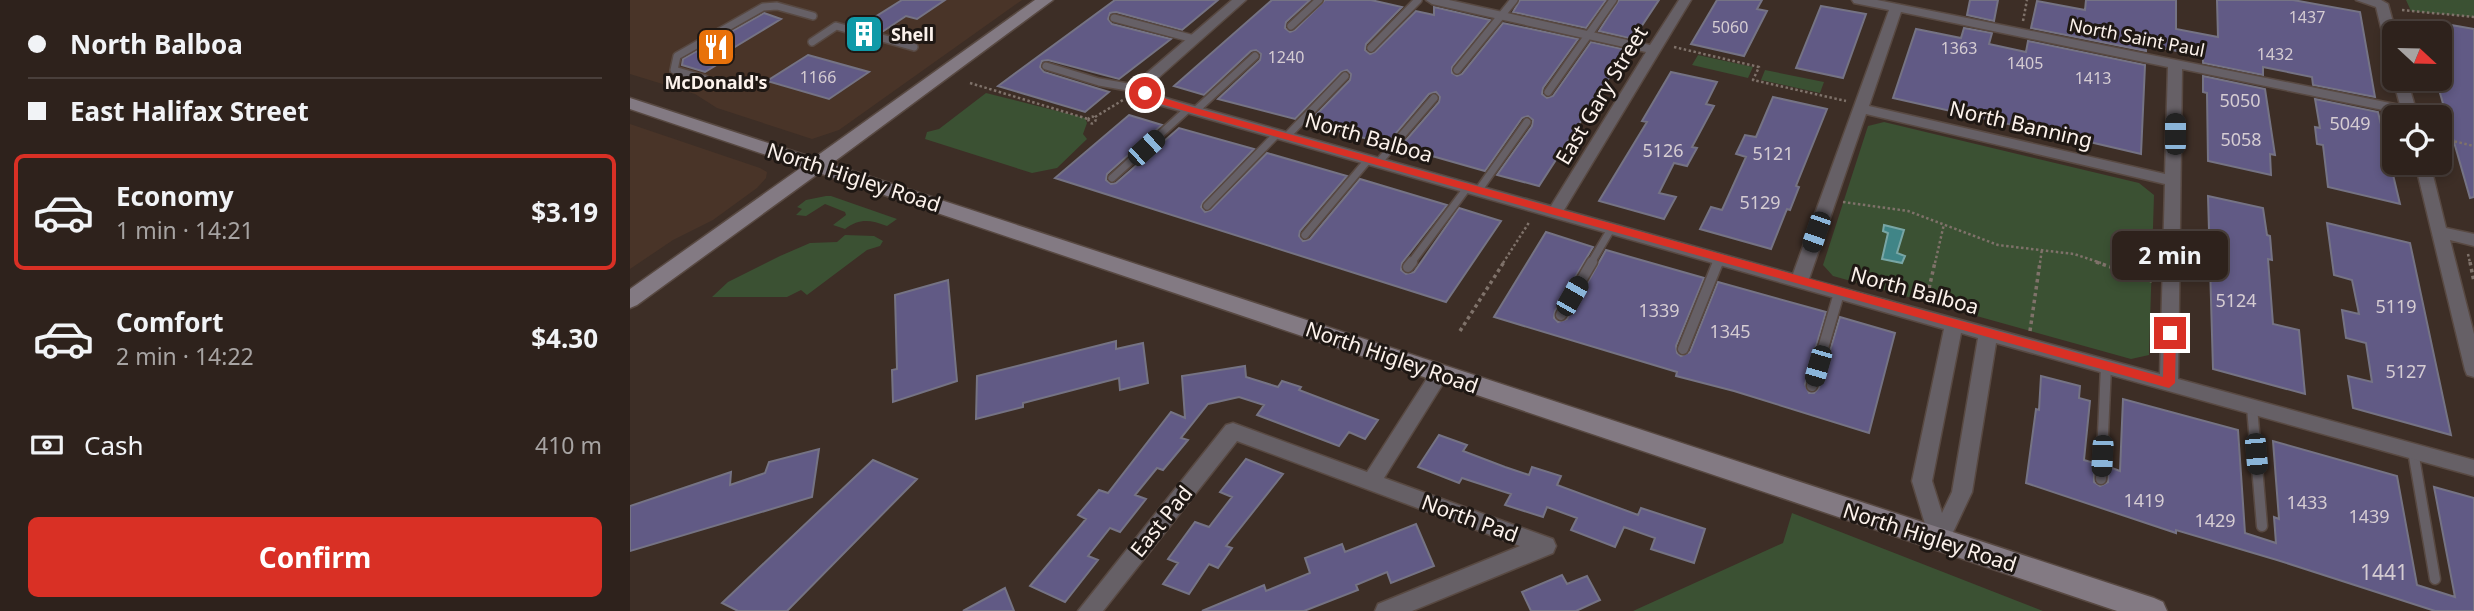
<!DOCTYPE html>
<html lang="en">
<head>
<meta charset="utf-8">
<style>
	body { margin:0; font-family:"Noto Sans",sans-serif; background:#3a2f29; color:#f1f3f6; height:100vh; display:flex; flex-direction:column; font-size:26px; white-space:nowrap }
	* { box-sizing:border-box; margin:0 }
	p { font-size:23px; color:#a7a4a3 }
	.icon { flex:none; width:38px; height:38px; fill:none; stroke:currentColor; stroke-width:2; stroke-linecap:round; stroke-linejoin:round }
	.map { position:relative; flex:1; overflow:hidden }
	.panel { display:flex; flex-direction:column; background:#2e221c; width:630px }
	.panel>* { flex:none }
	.guide { display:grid; align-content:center; height:154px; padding:0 28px; background:#2e221c }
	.needle { width:46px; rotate:112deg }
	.controls { position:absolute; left:1752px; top:21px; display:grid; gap:14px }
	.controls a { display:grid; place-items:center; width:70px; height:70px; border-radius:10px; background:#2e221c; box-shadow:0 4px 10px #0003,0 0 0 2px #493f3b; font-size:35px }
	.end { position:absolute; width:32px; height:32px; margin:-16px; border:9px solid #d93025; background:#fff; box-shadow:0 0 0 4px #fff }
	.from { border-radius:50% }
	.bubble { position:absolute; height:49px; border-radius:10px; background:#2e221c; box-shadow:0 4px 10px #0003,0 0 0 2px #493f3b; font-size:23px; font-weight:700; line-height:49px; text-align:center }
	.car { position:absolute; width:21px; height:42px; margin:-21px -10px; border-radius:9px; box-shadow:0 0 5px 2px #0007; background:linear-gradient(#222 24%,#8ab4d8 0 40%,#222 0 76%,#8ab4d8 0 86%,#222 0) }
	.guide b { display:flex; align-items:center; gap:24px; height:66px; font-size:26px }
	.guide b+b { border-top:2px solid #493f3b }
	.guide i { width:18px; height:18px; background:#f1f3f6 }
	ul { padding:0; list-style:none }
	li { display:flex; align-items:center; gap:21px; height:116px; margin:0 14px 10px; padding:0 14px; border:4px solid transparent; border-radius:10px }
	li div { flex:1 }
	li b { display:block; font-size:26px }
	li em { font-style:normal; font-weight:700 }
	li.on { border-color:#d93025 }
	li>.icon { width:63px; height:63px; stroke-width:1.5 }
	.pay { display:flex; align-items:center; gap:18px; height:77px; padding:0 28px; font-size:26px }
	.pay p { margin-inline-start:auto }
	.cta { display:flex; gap:14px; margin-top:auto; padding:14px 28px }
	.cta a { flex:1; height:80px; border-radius:10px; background:#d93025; color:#fff; font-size:28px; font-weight:700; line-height:80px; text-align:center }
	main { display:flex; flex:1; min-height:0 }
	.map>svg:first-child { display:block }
</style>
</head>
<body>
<main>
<section class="panel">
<div class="guide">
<b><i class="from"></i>North Balboa</b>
<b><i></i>East Halifax Street</b>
</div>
<ul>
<li class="on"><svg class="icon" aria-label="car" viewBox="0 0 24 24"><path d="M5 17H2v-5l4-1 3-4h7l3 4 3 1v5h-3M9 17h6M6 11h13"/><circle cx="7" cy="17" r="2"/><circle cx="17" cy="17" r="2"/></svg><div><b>Economy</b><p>1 min · 14:21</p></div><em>$3.19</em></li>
<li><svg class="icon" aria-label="car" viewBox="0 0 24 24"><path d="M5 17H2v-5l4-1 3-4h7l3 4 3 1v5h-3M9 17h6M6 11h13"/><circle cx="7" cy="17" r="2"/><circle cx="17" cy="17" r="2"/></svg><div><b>Comfort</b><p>2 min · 14:22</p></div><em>$4.30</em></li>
</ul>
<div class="pay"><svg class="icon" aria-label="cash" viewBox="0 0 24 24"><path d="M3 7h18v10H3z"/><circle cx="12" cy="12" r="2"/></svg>Cash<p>410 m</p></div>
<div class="cta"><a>Confirm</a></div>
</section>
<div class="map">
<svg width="1844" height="611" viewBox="0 0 1844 611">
	<rect width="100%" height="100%" fill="#3d2e26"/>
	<path fill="#493428" d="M0,0H392L209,130L182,139L87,108L65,94L0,74Z
		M0,124L130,168L137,172L136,178L127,188L83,220L43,240L0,269Z"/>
	<path fill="#3b5133" d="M1776,0H1844V17L1781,11Z
		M1068,55L1123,67L1118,78L1062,65Z
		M1135,70L1194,82L1190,93L1131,80Z
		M356,93L455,118L457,123L453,134L457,139L427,168L402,173L295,139L297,132L309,129Z
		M1254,122L1509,183L1524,195L1519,355L1501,359L1203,276L1193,265L1238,126Z
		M196,196H201L267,219L257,226C240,220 230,218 215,229L203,225L216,215L215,212L195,204L176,216L166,215L172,209L167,207L176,200Z
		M215,235L244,236L253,241L250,246L237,250L177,295L171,290L157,297H82L98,282L150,256L180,243L207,242Z
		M1162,513L1413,611H1003L1153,543Z"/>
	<path fill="#408587" stroke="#78a6a5" stroke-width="2" d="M1254,225L1274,230L1267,253L1275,256L1272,263L1252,259L1258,233L1253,231Z"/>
	<path fill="#615a85" stroke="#757384" stroke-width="2" d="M272,0H315L287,19L276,16L252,32L243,30L239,40L226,37L230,32L229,27Z
		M485,0H588L552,30L486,12L480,13L478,19L482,24L541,39L489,79L418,60L412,61L410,67L414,72L479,92L455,112L368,86Z
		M642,0H680L656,22L655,28L660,32L665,30L695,0H741L772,7L736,44L735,50L740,54L745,52L786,11L804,15V7L860,20L822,67V73L827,76L832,74L873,23L948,39L913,88L912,94L917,98L923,96L961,42L997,50L909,186L867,175L902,126L903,120L898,116L892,118L855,171L770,147L809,102L810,97L806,92L799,94L757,144L678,123L720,80L721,74L717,70L711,72L665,119L588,99L630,60L631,54L626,50L621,51L574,95L544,86Z
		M890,0H976L956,28L883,12Z
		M989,0H1029L1003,39L969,31Z
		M1087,0H1132L1127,9L1137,11L1114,56L1061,44Z
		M1340,0H1368L1364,21L1337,15Z
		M1456,0H1546V29L1588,37L1587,0H1663L1730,12L1745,97L1683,85L1682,77L1633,67V75L1573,63V57L1552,52L1516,45V51L1401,28L1407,1L1455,10Z
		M1191,6L1236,14L1213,78L1166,68Z
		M134,13L151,19L95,53L103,55L75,72L52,65L53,59Z
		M1810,23L1844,29V197L1840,198L1806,79H1810Z
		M1334,28L1362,33L1359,44L1396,52L1398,41L1515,65L1511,154L1421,133L1420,136L1404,132L1405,130L1263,98L1286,29L1331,38Z
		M178,55L239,72L199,99L137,81Z
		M1041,72L1087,82L1076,104L1084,106L1062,147L1067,148L1057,166L1044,163L1029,193L1046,197L1034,219L969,201L1017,122L1012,121Z
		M1573,76L1635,89L1645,155L1640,154L1641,175L1578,161L1577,93L1573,92Z
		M1143,97L1197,109L1166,186L1169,187L1160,210L1157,209L1141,249L1070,229L1081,207L1092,210L1116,157L1106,154L1115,135L1126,137Z
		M1685,99L1748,112L1770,204L1698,187L1693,145L1687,144L1685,127L1690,128Z
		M499,115L532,125L477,174L476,180L481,184L486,183L549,128L624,149L573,202L571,207L575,212L581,210L637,153L717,176L670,231L669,236L673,241L680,239L730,179L817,205L772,263L771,270L776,274L784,272L829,208L871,221L816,302L425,178Z
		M1578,196L1633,208L1637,235L1640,236L1642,260L1638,259L1643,324L1669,330L1675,394L1583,369Z
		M1697,223L1780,243L1821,435L1723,408L1718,376L1742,382L1736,343L1716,338L1712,310L1729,314L1722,280L1704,275Z
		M916,232L963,247L925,311L924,318L928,322L937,319L976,250L1074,278L1046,346L1047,353L1051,356L1060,352L1088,282L1196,312L1175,384L1179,393H1184L1189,388L1210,317L1265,333L1239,433L1104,391L1046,376L1047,372L864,317Z
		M318,280L327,381L263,402L262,370L267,369L265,295Z
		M486,341V349L513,343L518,383L490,390L489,378L393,403V407L346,419L347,376Z
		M615,366L616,377L648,387L652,381L671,387L669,390L748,420L735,439L719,432L709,446L627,415L634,405L609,397L578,404L551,438L558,440L533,470L527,468L505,495L516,499L490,532L480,528L458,556L468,560L435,602L400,586L456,519L448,515L469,490L478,493L541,412L555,418L552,376Z
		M1411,376L1450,386L1449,398L1460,401L1454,460L1464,463V482L1470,486L1478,482L1479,467L1490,471L1493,399L1608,430L1615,533L1646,543L1644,517L1649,519L1643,441L1767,476L1787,585L1825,597L1804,487L1844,498V611H1805L1647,560L1546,530V533L1396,483L1406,409L1409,410Z
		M809,435L837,445L833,451L875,467L899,475L902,467L931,476L927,485L1008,515L1011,508L1075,529L1064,563L1021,549L1025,538L994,527L985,547L941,530L947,518L917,507L913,517L875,505L881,494L832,478L829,483L788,467Z
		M189,449L182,497L0,551V506L101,472L100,485L135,473L139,462Z
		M616,459L653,474L596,546L602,548L588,568L579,564L559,594L533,584L548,563L538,559L565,522L579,527L602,497L590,492Z
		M243,460L287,479L157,611H108L92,603Z
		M786,524L804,566L761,583L757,572L726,585L728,590L674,611H572L634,585L636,591L680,573L675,558L712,544L715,552Z
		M932,575L937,584L957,576L970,600L946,611H901L892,592Z
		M375,588L384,611H333Z"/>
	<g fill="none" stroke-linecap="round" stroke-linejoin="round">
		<defs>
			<path id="lane-far1" d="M484,18L564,39
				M661,26L689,0
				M245,36L284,47
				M182,42L206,26L224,31
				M741,48L788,0
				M416,66L469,82L515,90
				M827,70L884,0
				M75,79L44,70L47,56L133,7L147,6L183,16
				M918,92L983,0
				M565,111L625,56
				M656,137L715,76
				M748,163L804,98
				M482,178L558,109
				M848,191L897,122
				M577,206L647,134
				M675,235L738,160
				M781,263L837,188
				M961,263L981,229
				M1087,263L1089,259"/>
			<path id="lane" d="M778,267L782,262
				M931,315L962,262
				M1053,349L1088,262
				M1182,386L1209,293
				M1622,407L1632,526
				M1783,451L1805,579
				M1471,479L1476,366"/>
			<path id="street" d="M602,0H616L527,79L522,85L525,95L921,206L1016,52L802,4L796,0H819L1020,45L1049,0H1061L934,210L1163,274L1259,10L1224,3L1222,0H1247L1770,105L1763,79H1777L1788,117H1774L1773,114L1552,69L1548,379L1844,460V476L1366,343L1342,492L1316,547L1309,549L1302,547L1282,481L1314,329L515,101L508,93V85L517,73ZM1271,12L1538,67L1535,174L1239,106ZM1236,114L1535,184L1530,374L1179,279ZM1331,333L1348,338L1322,492L1312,513L1302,481Z
				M1726,0H1751L1758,4L1766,33L1764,56L1757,52L1746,7Z
				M1785,163H1800L1816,228L1844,234V246L1820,240L1844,334V377L1837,375L1835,370Z
				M810,367L817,369L819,374L754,478L923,539L926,546L923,553L782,611H745L748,604L890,546L607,441L473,611H448L596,425L603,423L737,472L803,369Z"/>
			<path id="secondary" d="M405,0H423L201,164L1524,598L1533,602L1537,611H1487L189,173L7,305L0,308V289L172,167L0,109V98L184,158Z"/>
		</defs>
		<use href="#lane-far1" stroke="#584942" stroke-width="10"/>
		<use href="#lane" stroke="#584942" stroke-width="13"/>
		<use href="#street" stroke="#584942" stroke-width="3"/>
		<use href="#secondary" stroke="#584942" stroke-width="3"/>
		<path stroke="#7f726a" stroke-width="2.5" stroke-dasharray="2.5 2.5" stroke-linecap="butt" d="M1772,10L1844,17
			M1393,21L1397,0
			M1044,47L1129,67L1123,80L1216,101
			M340,83L458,119
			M458.5 120a3.5 3.5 0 1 1 7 0a3.5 3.5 0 1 1-7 0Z
			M465,117L493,100
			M1810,138L1844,146
			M1213,202L1278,211L1368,245L1444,254L1471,263
			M1838,254L1840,263
			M873,263L900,221
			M1305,263L1314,224
			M1410,263L1412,249"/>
		<path stroke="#7f726a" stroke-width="3.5" stroke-dasharray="3.5 3.5" stroke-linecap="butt" d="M1466,262L1522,281
			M1840,262L1844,282
			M1296,302L1305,262
			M830,331L874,262
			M1400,331L1410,262"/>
		<use href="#lane-far1" stroke="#666066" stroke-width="7"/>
		<use href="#lane" stroke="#666066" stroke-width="10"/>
		<use href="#street" fill="#666066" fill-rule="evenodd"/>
		<use href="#secondary" fill="#837a83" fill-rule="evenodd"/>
	</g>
	<path fill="#d93025" d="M512,91L562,107L1533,377L1534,333L1540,328L1546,333L1545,383L1539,388L555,111L517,100L510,93Z"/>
	<defs>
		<symbol id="building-square" viewBox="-11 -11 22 22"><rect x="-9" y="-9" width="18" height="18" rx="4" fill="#0f9aa8" stroke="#1f1814"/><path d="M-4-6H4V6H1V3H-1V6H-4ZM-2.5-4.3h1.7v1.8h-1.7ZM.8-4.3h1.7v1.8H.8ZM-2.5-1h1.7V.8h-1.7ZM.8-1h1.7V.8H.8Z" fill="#fff"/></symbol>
		<symbol id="restaurant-square" viewBox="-11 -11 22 22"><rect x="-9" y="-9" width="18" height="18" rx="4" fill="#e8710a" stroke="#1f1814"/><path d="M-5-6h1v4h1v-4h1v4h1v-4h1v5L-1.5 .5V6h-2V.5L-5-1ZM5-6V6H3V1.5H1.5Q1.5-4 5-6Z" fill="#fff"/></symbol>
	</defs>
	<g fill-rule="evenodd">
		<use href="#building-square" x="212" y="12" width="44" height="44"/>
		<use href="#restaurant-square" x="64" y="25" width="44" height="44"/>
	</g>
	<g text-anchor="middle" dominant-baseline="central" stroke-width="6" stroke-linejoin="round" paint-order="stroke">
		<g font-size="16" fill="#d5ccd2">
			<text x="1677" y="17">1437</text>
			<text x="1100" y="27">5060</text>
			<text x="1329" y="48">1363</text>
			<text x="1645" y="54">1432</text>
			<text x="656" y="57">1240</text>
			<text x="1395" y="63">1405</text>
			<text x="188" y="77">1166</text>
			<text x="1463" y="78">1413</text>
		</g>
		<g font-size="18" font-weight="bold" fill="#fcf2ec" stroke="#1f1814" text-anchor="start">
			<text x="261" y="34">Shell</text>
			<text x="86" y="82" text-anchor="middle">McDonald's</text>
		</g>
		<g font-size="18" fill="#fcf2ec" stroke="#1f1814">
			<text transform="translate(1507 37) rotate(11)">North Saint Paul</text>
		</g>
		<g font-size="18" fill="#d5ccd2">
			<text x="1610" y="100">5050</text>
			<text x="1720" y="123">5049</text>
			<text x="1611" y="139">5058</text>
			<text x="1033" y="150">5126</text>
			<text x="1143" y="153">5121</text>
			<text x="1130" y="202">5129</text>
			<text x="1606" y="300">5124</text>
			<text x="1766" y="306">5119</text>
			<text x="1029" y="310">1339</text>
			<text x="1100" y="331">1345</text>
			<text x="1776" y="371">5127</text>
			<text x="1514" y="500">1419</text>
			<text x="1677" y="502">1433</text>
			<text x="1739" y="516">1439</text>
			<text x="1585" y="520">1429</text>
		</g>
		<g font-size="21" fill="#fcf2ec" stroke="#1f1814">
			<text transform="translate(971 95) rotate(-59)">East Gary Street</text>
			<text transform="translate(1391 124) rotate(13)">North Banning</text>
			<text transform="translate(739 137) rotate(16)">North Balboa</text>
			<text transform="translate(224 177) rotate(18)">North Higley Road</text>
			<text transform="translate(1285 290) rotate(15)">North Balboa</text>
			<text transform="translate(762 357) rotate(19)">North Higley Road</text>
			<text transform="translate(840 518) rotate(20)">North Pad</text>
			<text transform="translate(531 521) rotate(-51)">East Pad</text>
			<text transform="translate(1300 537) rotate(18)">North Higley Road</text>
		</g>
		<g font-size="21" fill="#d5ccd2">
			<text x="1754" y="572">1441</text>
		</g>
	</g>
</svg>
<div class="controls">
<a><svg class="needle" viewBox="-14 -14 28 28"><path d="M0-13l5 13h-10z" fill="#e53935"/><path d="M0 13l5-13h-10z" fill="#a7a4a3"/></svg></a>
<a><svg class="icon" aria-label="locate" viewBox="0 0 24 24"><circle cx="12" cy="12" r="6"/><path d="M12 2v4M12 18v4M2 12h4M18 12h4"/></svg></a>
</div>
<i class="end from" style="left:515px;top:93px"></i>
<i class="end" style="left:1540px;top:333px"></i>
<div class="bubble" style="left:1482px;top:231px;width:116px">2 min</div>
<i class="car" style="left:1545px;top:134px;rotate:0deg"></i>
<i class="car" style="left:516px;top:148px;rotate:48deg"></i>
<i class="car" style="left:1186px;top:232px;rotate:199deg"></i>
<i class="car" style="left:942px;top:296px;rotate:30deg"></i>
<i class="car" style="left:1188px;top:366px;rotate:196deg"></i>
<i class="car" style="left:1626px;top:454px;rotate:175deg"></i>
<i class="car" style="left:1472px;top:456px;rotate:183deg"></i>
</div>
</main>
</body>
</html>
